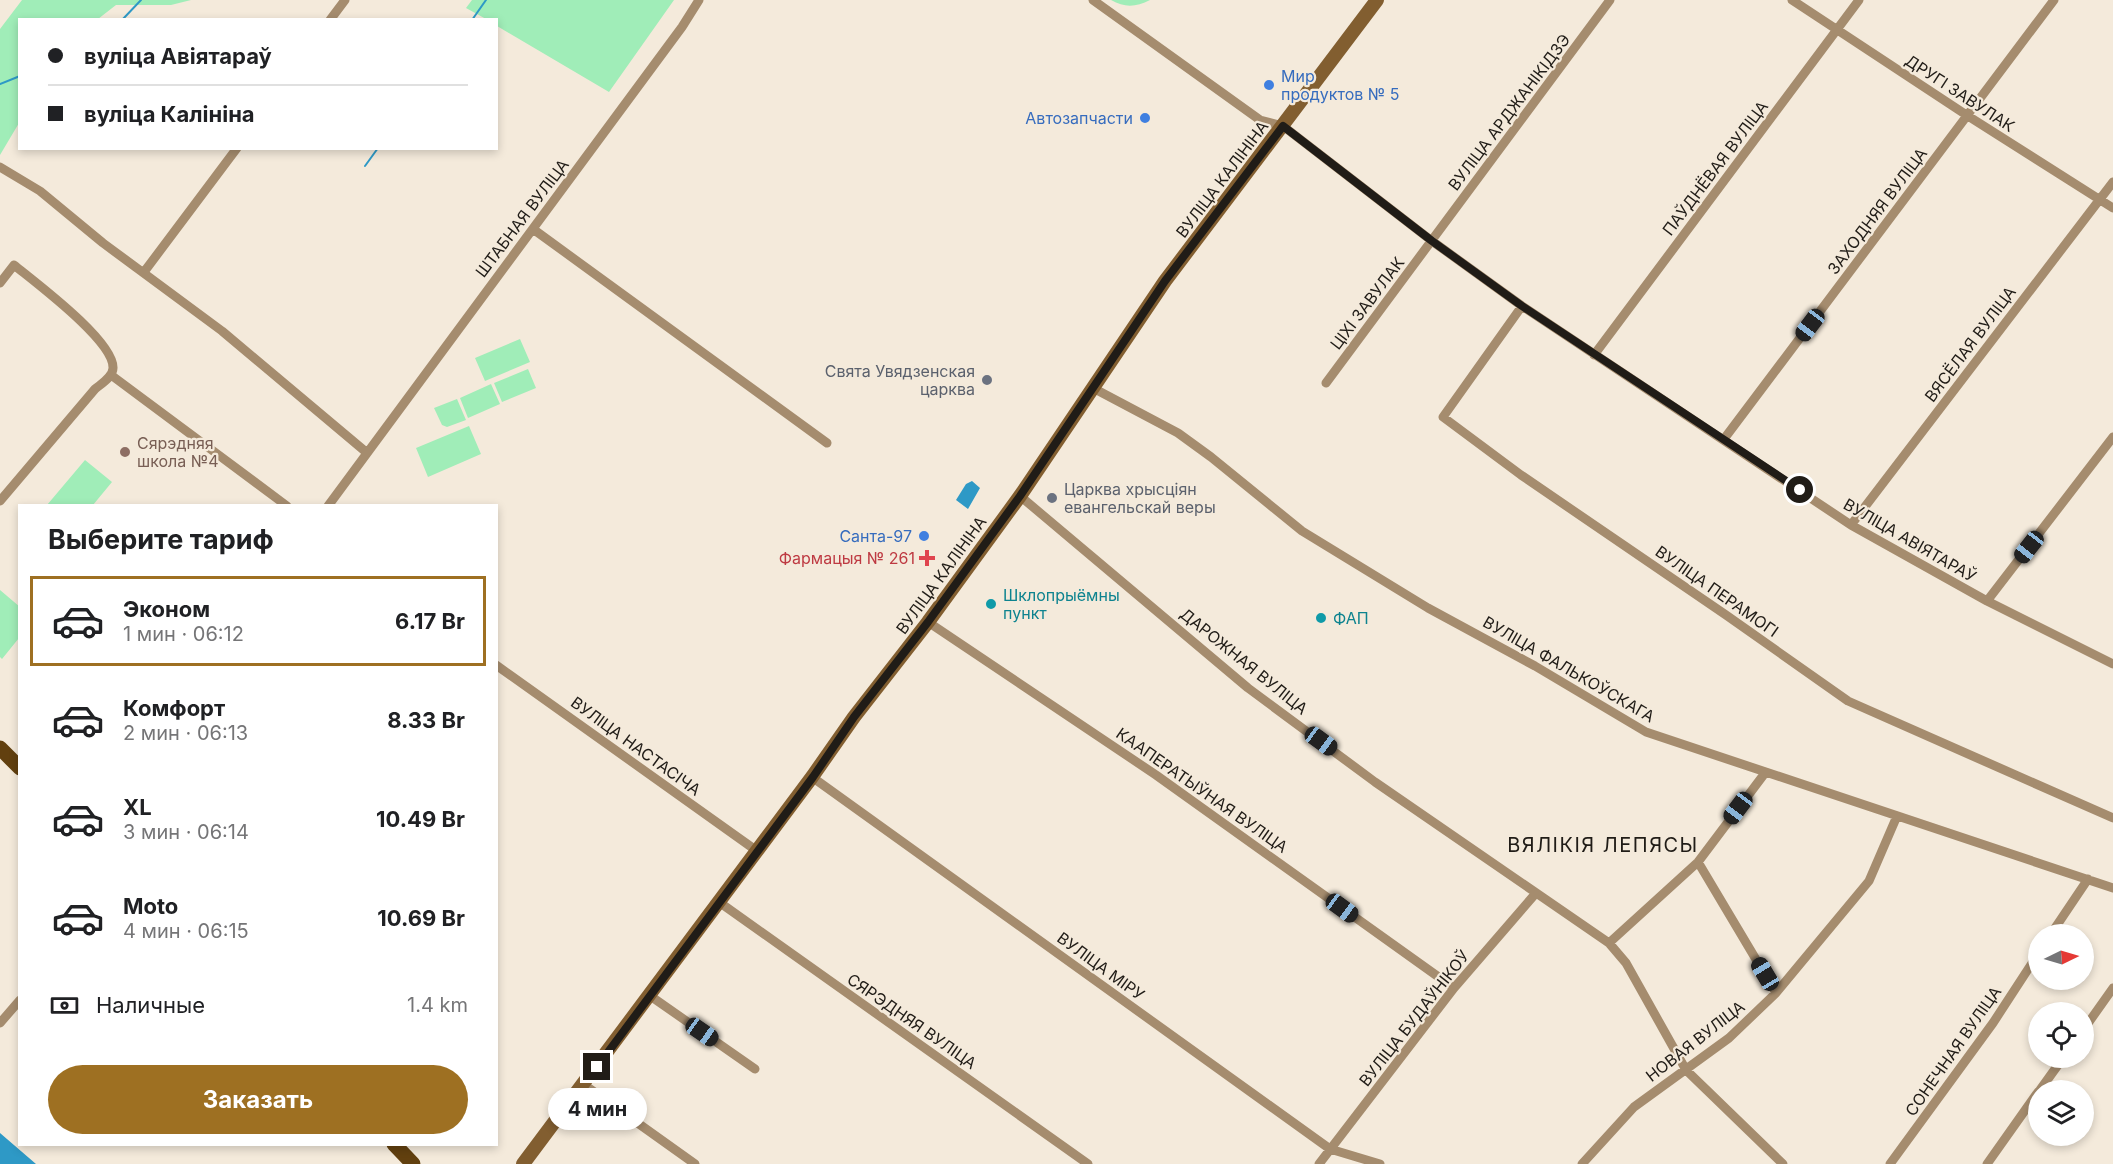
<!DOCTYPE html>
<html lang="ru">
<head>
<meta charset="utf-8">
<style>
	body { margin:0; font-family:Inter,sans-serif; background:#f2f2f2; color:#202124; height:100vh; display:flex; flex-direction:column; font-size:22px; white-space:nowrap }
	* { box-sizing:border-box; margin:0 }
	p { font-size:20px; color:#757577 }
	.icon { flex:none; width:33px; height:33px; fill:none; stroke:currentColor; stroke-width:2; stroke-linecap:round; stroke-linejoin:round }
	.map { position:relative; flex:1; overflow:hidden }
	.side { position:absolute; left:18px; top:504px; width:480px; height:642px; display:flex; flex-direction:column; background:#fff; border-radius:0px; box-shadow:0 3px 9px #0003 }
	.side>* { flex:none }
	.banner { position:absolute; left:18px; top:18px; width:480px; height:132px; border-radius:0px; box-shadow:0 3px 9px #0003; display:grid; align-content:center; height:132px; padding:0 30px; background:#fff }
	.needle { width:39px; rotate:85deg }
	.fabs { position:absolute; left:2028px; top:924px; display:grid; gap:12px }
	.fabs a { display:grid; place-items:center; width:66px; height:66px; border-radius:50%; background:#fff; box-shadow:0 3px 9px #0003; font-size:30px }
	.end { position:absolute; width:27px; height:27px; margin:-14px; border:8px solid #201c17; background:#fff; box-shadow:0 0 0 3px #fff }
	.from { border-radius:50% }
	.bubble { position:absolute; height:42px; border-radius:21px; background:#fff; box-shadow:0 3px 9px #0003; font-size:20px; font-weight:700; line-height:42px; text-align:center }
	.car { position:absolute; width:18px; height:36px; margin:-18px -9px; border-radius:8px; box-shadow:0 0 4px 2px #0007; background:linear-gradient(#222 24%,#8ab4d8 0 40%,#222 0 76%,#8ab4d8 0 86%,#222 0) }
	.banner b { display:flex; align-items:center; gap:21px; height:57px; font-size:22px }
	.banner b+b { border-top:2px solid #e0e0e0 }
	.banner i { width:15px; height:15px; background:#202124 }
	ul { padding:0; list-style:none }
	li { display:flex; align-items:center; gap:18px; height:90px; margin:0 12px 9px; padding:0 18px; border:3px solid transparent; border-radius:0px }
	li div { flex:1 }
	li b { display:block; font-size:22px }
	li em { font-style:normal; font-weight:700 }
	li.active { border-color:#9e7022 }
	li>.icon { width:54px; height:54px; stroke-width:1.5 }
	h2 { padding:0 30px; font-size:27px; line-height:72px }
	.pay { display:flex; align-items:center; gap:15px; height:66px; padding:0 30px; font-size:22px }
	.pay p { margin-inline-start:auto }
	.action { display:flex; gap:12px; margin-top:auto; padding:12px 30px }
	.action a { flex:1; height:69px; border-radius:36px; background:#9e7022; color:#fff; font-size:24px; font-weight:700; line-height:69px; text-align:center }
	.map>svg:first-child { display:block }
</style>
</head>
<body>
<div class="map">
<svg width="2113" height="1164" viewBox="0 0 2113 1164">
	<rect width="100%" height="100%" fill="#f4eadb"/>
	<path fill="#a0edb8" d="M22,0H191L171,5H116L98,19L20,20L19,123L0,155V29Z
		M472,0H674L609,92L497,26L496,20L486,19L466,8Z
		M1111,0H1150C1136,7 1125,8 1111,0Z
		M520,339L530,362L485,381L475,358Z
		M528,369L536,388L502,402L494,383Z
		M491,384L500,404L468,418L460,398Z
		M457,399L466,420L447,427L442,425L434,408Z
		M469,426L481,454L428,477L416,448Z
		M85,460L112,482L93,505H47Z
		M0,590L20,607L19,638L2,659L0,657Z"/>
	<path fill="#2e99c6" d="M972,481L980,488L968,509L956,500L966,484Z
		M0,1133L36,1164H0Z"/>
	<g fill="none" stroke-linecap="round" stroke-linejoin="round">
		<path stroke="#2e99c6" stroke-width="2" d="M122,20L141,0
			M472,20L486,0
			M0,84L20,76
			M365,166L378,148"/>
		<path stroke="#a58c6e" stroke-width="9" d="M1093,0L1260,120L1283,126L1432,241L1522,306L1851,525L1987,601L2113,664
			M1792,0L1968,116L2113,208
			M330,20L345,0
			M0,167L40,191L103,243L222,331L366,452
			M533,229L827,443
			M144,272L237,148
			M0,283L14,265C36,283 114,341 113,368C113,377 101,384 95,389L0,501
			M1522,306L1443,417L1521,475L1726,615L1848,701L2113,818
			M1594,355L1859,0
			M111,375L287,506
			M1326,383L1610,0
			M1093,388L1178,433L1211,457L1302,531L1428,608L1535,666L1646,732L2113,888
			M1724,439L2054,0
			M1020,496L1248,688L1375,782L1609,943L1626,963L1686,1070L1783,1164
			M328,506L682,27L699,0
			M1851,525L2113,182
			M1987,601L2113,437
			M928,622L1156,775L1454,988
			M496,665L757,851
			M812,777L1330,1149L1380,1164
			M1698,862L1776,993
			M719,902L1088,1164
			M2051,934L2088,879
			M1609,943L1698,862L1765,773
			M649,995L755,1069
			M0,1023L20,1000
			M2084,1029L2113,988
			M583,1084L695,1164
			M2040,1090L2063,1058
			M1319,1164L1454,988L1536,893
			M1582,1164L1634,1107L1729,1038L1776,993L1869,881L1897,816
			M1890,1164L1993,1023L2038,954
			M1987,1164L2038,1092"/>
		<path stroke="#825e30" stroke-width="14" d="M523,1164L812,777L854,717L928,622L1020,496L1165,281L1377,0"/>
		<path stroke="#62400f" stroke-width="15" d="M0,748L20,768
			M394,1144L413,1164"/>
	</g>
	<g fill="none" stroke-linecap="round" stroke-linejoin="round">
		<path stroke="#201c17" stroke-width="8" d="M597,1067L813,777L854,717L928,622L1020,496L1165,281L1283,126L1432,241L1522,306L1800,490"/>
	</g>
	<g fill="#3f7fe0" stroke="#f4eadb" stroke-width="2">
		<circle cx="1269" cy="85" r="6"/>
		<circle cx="1145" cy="118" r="6"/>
		<circle cx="924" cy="536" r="6"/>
	</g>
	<g fill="#6b7280" stroke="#f4eadb" stroke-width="2">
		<circle cx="987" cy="380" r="6"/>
		<circle cx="1052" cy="498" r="6"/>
	</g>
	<circle fill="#8d6e63" stroke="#f4eadb" stroke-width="2" cx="125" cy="452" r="6"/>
	<path fill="#e0444e" stroke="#f4eadb" stroke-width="2" d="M924 549h6v6h6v6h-6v6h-6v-6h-6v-6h6z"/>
	<g fill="#0f9aa8" stroke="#f4eadb" stroke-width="2">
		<circle cx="991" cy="604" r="6"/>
		<circle cx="1321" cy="618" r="6"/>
	</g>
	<g text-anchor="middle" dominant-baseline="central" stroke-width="4.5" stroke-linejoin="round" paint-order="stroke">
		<g font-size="16" fill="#366cbe" stroke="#f4eadb" text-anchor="end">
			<text x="1281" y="76" text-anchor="start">Мир<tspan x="1281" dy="18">продуктов № 5</tspan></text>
			<text x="1133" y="118">Автозапчасти</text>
			<text x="912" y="536">Санта-97</text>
		</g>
		<g font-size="16" fill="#201c17" stroke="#f4eadb">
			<text transform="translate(1960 93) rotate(33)">ДРУГІ ЗАВУЛАК</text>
			<text transform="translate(1509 112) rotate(-53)">ВУЛІЦА АРДЖАНІКІДЗЭ</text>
			<text transform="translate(1715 168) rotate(-53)">ПАЎДНЁВАЯ ВУЛІЦА</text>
			<text transform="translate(1222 179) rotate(-53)">ВУЛІЦА КАЛІНІНА</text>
			<text transform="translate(1877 211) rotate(-53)">ЗАХОДНЯЯ ВУЛІЦА</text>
			<text transform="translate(522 218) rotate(-53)">ШТАБНАЯ ВУЛІЦА</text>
			<text transform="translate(1367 303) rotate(-53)">ЦІХІ ЗАВУЛАК</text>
			<text transform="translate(1970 344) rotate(-53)">ВЯСЁЛАЯ ВУЛІЦА</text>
			<text transform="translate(1910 540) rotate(30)">ВУЛІЦА АВІЯТАРАЎ</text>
			<text transform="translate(941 575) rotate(-54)">ВУЛІЦА КАЛІНІНА</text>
			<text transform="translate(1717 591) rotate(35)">ВУЛІЦА ПЕРАМОГІ</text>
			<text transform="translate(1244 661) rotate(39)">ДАРОЖНАЯ ВУЛІЦА</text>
			<text transform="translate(1569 669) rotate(30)">ВУЛІЦА ФАЛЬКОЎСКАГА</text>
			<text transform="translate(636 746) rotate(36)">ВУЛІЦА НАСТАСІЧА</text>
			<text transform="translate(1202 790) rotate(35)">КААПЕРАТЫЎНАЯ ВУЛІЦА</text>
			<text transform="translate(1101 966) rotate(36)">ВУЛІЦА МІРУ</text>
			<text transform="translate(1414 1018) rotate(-52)">ВУЛІЦА БУДАЎНІКОЎ</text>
			<text transform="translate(912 1021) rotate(35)">СЯРЭДНЯЯ ВУЛІЦА</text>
			<text transform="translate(1695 1041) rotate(-38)">НОВАЯ ВУЛІЦА</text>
			<text transform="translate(1953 1051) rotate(-55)">СОНЕЧНАЯ ВУЛІЦА</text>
		</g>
		<g font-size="16" fill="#5b616d" stroke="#f4eadb" text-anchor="end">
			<text x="975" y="371">Свята Увядзенская<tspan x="975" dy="18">царква</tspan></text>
			<text x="1064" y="489" text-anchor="start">Царква хрысціян<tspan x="1064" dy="18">евангельскай веры</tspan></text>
		</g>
		<g font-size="16" fill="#785e54" stroke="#f4eadb" text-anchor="start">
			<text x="137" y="443">Сярэдняя<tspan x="137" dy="18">школа №4</tspan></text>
		</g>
		<g font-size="16" fill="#be3a42" stroke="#f4eadb" text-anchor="end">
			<text x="915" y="558">Фармацыя № 261</text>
		</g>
		<g font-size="16" fill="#0d838f" stroke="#f4eadb" text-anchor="start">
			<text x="1003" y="595">Шклопрыёмны<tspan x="1003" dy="18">пункт</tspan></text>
			<text x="1333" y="618">ФАП</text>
		</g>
		<g font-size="20" letter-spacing="1.5" fill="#201c17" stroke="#f4eadb">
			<text x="1603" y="845">ВЯЛІКІЯ ЛЕПЯСЫ</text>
		</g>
	</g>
</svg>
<div class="fabs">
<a><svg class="needle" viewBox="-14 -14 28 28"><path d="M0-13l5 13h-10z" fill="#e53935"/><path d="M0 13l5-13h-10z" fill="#757577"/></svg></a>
<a><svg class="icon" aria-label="locate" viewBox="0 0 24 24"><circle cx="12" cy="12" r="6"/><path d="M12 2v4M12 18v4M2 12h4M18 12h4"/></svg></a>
<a><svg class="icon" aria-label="layers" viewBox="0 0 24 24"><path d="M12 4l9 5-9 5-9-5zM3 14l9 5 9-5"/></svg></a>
</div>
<i class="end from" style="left:1800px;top:490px"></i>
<i class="end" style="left:597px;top:1067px"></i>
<div class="bubble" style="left:548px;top:1088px;width:99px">4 мин</div>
<i class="car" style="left:1810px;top:325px;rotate:217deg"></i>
<i class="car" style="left:2029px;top:547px;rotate:218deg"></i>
<i class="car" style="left:1321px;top:741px;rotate:126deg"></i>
<i class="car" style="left:1738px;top:808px;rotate:217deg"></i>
<i class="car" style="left:1342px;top:908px;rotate:126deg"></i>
<i class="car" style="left:1765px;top:974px;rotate:329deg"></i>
<i class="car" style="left:702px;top:1032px;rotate:125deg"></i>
<div class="banner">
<b><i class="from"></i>вуліца Авіятараў</b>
<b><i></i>вуліца Калініна</b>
</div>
<section class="side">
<h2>Выберите тариф</h2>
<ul>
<li class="active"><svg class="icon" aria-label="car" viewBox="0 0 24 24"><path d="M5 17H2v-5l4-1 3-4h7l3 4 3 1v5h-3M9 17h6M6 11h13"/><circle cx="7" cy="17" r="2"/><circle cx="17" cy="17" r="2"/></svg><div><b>Эконом</b><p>1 мин · 06:12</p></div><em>6.17 Br</em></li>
<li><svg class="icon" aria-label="car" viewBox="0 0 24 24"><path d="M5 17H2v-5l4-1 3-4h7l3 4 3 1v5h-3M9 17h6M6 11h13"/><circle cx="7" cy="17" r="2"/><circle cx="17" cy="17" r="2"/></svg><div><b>Комфорт</b><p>2 мин · 06:13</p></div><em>8.33 Br</em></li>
<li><svg class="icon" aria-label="car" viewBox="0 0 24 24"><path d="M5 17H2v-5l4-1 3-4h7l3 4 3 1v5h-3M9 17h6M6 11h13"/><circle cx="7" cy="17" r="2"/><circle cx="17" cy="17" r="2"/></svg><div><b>XL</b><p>3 мин · 06:14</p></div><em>10.49 Br</em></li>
<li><svg class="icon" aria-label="car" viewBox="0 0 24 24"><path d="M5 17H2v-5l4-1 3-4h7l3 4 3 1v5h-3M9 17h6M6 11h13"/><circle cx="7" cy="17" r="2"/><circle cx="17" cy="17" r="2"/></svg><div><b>Moto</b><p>4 мин · 06:15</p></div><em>10.69 Br</em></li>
</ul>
<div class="pay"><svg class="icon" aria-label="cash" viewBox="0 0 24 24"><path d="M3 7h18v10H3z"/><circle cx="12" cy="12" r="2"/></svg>Наличные<p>1.4 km</p></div>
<div class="action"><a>Заказать</a></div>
</section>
</div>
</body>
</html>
